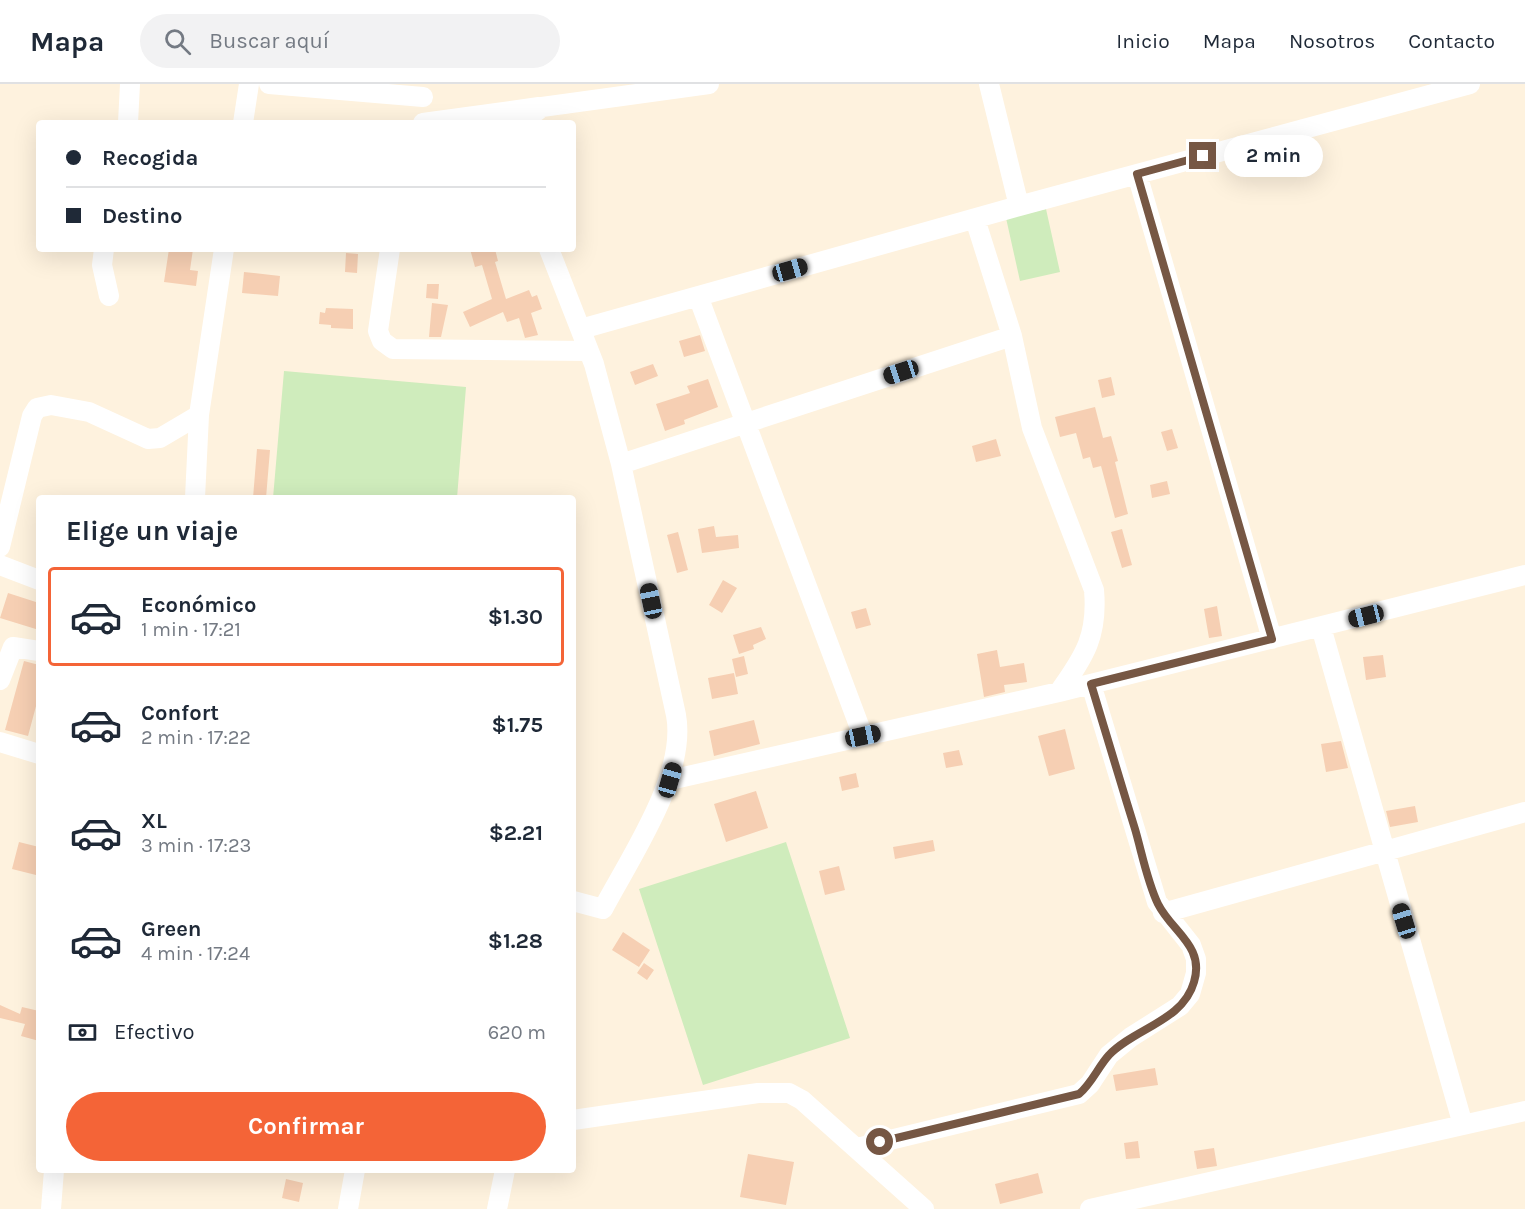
<!DOCTYPE html>
<html lang="es">
<head>
<meta charset="utf-8">
<style>
	body { margin:0; font-family:Karla,sans-serif; background:#f2f2f3; color:#1f2937; height:100vh; display:flex; flex-direction:column; font-size:22px; white-space:nowrap }
	* { box-sizing:border-box; margin:0 }
	p { font-size:20px; color:#747a83 }
	.icon { flex:none; width:33px; height:33px; fill:none; stroke:currentColor; stroke-width:2; stroke-linecap:round; stroke-linejoin:round }
	.map { position:relative; flex:1; overflow:hidden }
	.panel { position:absolute; left:36px; top:411px; width:540px; height:678px; display:flex; flex-direction:column; background:#fff; border-radius:6px; box-shadow:0 6px 24px #0002 }
	.panel>* { flex:none }
	.hud { position:absolute; left:36px; top:36px; width:540px; height:132px; border-radius:6px; box-shadow:0 6px 24px #0002; display:grid; align-content:center; height:132px; padding:0 30px; background:#fff }
	.end { position:absolute; width:27px; height:27px; margin:-14px; border:8px solid #765744; background:#fff; box-shadow:0 0 0 3px #fff }
	.from { border-radius:50% }
	.bubble { position:absolute; height:42px; border-radius:21px; background:#fff; box-shadow:0 6px 24px #0002; font-size:20px; font-weight:700; line-height:42px; text-align:center }
	.car { position:absolute; width:18px; height:36px; margin:-18px -9px; border-radius:8px; box-shadow:0 0 4px 2px #0007; background:linear-gradient(#222 24%,#8ab4d8 0 40%,#222 0 76%,#8ab4d8 0 86%,#222 0) }
	.hud b { display:flex; align-items:center; gap:21px; height:57px; font-size:22px }
	.hud b+b { border-top:2px solid #e0e1e3 }
	.hud i { width:15px; height:15px; background:#1f2937 }
	ul { padding:0; list-style:none }
	li { display:flex; align-items:center; gap:18px; height:99px; margin:0 12px 9px; padding:0 18px; border:3px solid transparent; border-radius:6px }
	li div { flex:1 }
	li b { display:block; font-size:22px }
	li em { font-style:normal; font-weight:700 }
	li.active { border-color:#f46437 }
	li>.icon { width:54px; height:54px; stroke-width:1.5 }
	h2 { padding:0 30px; font-size:27px; line-height:72px }
	.pay { display:flex; align-items:center; gap:15px; height:66px; padding:0 30px; font-size:22px }
	.pay p { margin-inline-start:auto }
	.action { display:flex; gap:12px; margin-top:auto; padding:12px 30px }
	.action a { flex:1; height:69px; border-radius:36px; background:#f46437; color:#fff; font-size:24px; font-weight:700; line-height:69px; text-align:center }
	header { display:flex; align-items:center; gap:36px; box-sizing:border-box; height:84px; padding:0 30px; background:#fff; border-bottom:2px solid #e0e1e3 }
	header strong { font-size:28px }
	nav { display:flex; gap:33px; margin-inline-start:auto; font-size:21px }
	.search { width:420px; height:54px; background:#f2f2f3; display:flex; align-items:center; gap:15px; box-sizing:border-box; padding:0 21px; border-radius:33px; color:#747a83; font-size:22px }
	.map>svg:first-child { display:block }
</style>
</head>
<body>
<header>
<strong>Mapa</strong>
<div class="search"><svg class="icon" aria-label="search" viewBox="0 0 24 24"><circle cx="10" cy="10" r="6"/><path d="M15 15l6 6"/></svg>Buscar aquí</div>
<nav><a>Inicio</a><a>Mapa</a><a>Nosotros</a><a>Contacto</a></nav>
</header>
<div class="map">
<svg width="1525" height="1125" viewBox="0 0 1525 1125">
	<rect width="100%" height="100%" fill="#fef2de"/>
	<path fill="#cfecbc" d="M1046,125L1060,188L1020,197L1006,134Z
		M284,287L466,303L457,414H273Z
		M786,758L850,954L703,1001L639,805Z"/>
	<path fill="#f6cfb3" d="M169,165H193L190,186L198,187L196,202L164,198Z
		M470,165H495L498,177L495,178L506,215L529,206L532,213L537,211L542,225L531,229L538,251L525,254L519,234L507,238L503,228L470,243L463,228L492,215L482,181L475,183Z
		M346,169L358,170L357,189L345,188Z
		M244,188L280,192L278,212L242,209Z
		M427,200H439L438,215L426,214Z
		M432,219L448,221L441,253H429Z
		M326,224L353,225V245L331,244V241L319,240L320,228L325,229Z
		M700,251L705,267L684,273L679,257Z
		M653,280L658,292L635,301L630,288Z
		M1111,293L1115,311L1102,314L1098,296Z
		M708,295L718,323L684,336L685,340L665,347L656,320L690,309L687,302Z
		M1095,323L1103,354L1111,352L1118,377L1115,378L1128,430L1115,434L1101,382L1093,384L1090,373L1083,375L1076,349L1060,353L1055,333Z
		M1172,345L1178,364L1167,367L1161,348Z
		M996,355L1001,372L976,378L972,362Z
		M257,365L270,366L266,414H253Z
		M1167,397L1170,410L1152,414L1150,401Z
		M714,442L716,453L738,451L739,464L702,469L698,445Z
		M1122,445L1132,481L1122,484L1111,448Z
		M678,448L688,486L677,489L667,451Z
		M723,496L737,504L722,529L709,521Z
		M8,509L39,519V546L0,534Z
		M1217,522L1222,552L1209,554L1204,525Z
		M866,524L871,541L856,545L851,528Z
		M761,543L766,555L753,561L754,565L739,570L733,551Z
		M997,566L1000,583L1024,579L1027,598L1004,601L1005,608L984,613L977,570Z
		M1383,571L1386,593L1366,596L1363,573Z
		M744,572L748,590L736,593L732,575Z
		M24,577L39,581V611L28,652L5,646Z
		M734,589L738,610L712,615L708,594Z
		M754,636L760,660L714,672L709,647Z
		M1065,645L1075,685L1049,692L1038,652Z
		M1341,657L1348,684L1326,688L1321,660Z
		M959,666L963,681L946,684L943,669Z
		M856,689L859,703L842,707L839,693Z
		M756,707L768,744L726,758L714,720Z
		M1415,722L1418,738L1390,743L1386,727Z
		M933,756L935,767L895,775L893,763Z
		M19,758L39,763L36,791L12,785Z
		M839,782L845,806L825,811L819,787Z
		M623,848L650,866L639,883L612,866Z
		M644,879L654,886L647,896L637,889Z
		M0,921L20,930L22,923L39,927V957L21,952L25,940L0,934Z
		M1155,984L1158,1001L1116,1007L1113,991Z
		M1138,1057L1140,1074L1126,1075L1124,1059Z
		M1214,1064L1217,1082L1197,1085L1194,1067Z
		M748,1070L794,1078L786,1121L740,1113Z
		M1038,1089L1043,1109L1000,1120L995,1100Z
		M286,1095L303,1099L299,1118L282,1114Z"/>
	<g fill="none" stroke-linecap="round" stroke-linejoin="round">
		<path stroke="#fff" stroke-width="20" d="M269,0L423,13
			M989,0L1019,122
			M128,39L130,0
			M243,39L249,0
			M423,39L539,23
			M521,39L542,23L709,0
			M1137,90L1272,555
			M975,135L1012,252L1032,344L1094,506C1098,551 1085,572 1059,608
			M104,165L102,181L109,212
			M390,165L378,247L382,257L393,265L589,267
			M549,165L594,280L621,380L676,631C687,691 631,772 603,825L573,817
			M698,212L863,652
			M581,245L1019,122L1470,0
			M621,380L1012,252
			M195,414L199,331L224,165
			M0,463L32,332L37,324L51,321L89,328L148,355L160,354L199,331
			M0,481L39,496
			M1321,543L1463,1041
			M0,596L13,563L39,567
			M0,658L39,670
			M670,696L1059,608L1525,491
			M1163,829L1525,728
			M573,1036L758,1009H789L802,1016L924,1125
			M857,1064L1079,1010L1090,1000L1109,971L1131,953L1180,922L1190,910L1196,889V875L1191,861L1157,818L1091,600
			M51,1125L54,1086
			M348,1125L355,1086
			M497,1125L505,1086
			M1090,1125L1525,1027"/>
	</g>
	<g fill="none" stroke-linecap="round" stroke-linejoin="round">
		<path stroke="#765744" stroke-width="8" d="M880,1058L1079,1010C1092,999 1098,983 1109,971C1135,944 1183,937 1194,898C1205,862 1172,848 1158,820C1147,797 1142,769 1135,745C1120,697 1106,649 1091,600L1272,555L1137,90L1203,72"/>
	</g>
</svg>
<i class="end from" style="left:880px;top:1058px"></i>
<i class="end" style="left:1203px;top:72px"></i>
<div class="bubble" style="left:1224px;top:51px;width:99px">2 min</div>
<i class="car" style="left:790px;top:186px;rotate:74deg"></i>
<i class="car" style="left:901px;top:288px;rotate:252deg"></i>
<i class="car" style="left:651px;top:517px;rotate:348deg"></i>
<i class="car" style="left:1366px;top:532px;rotate:256deg"></i>
<i class="car" style="left:863px;top:652px;rotate:78deg"></i>
<i class="car" style="left:670px;top:696px;rotate:16deg"></i>
<i class="car" style="left:1404px;top:837px;rotate:343deg"></i>
<div class="hud">
<b><i class="from"></i>Recogida</b>
<b><i></i>Destino</b>
</div>
<section class="panel">
<h2>Elige un viaje</h2>
<ul>
<li class="active"><svg class="icon" aria-label="car" viewBox="0 0 24 24"><path d="M5 17H2v-5l4-1 3-4h7l3 4 3 1v5h-3M9 17h6M6 11h13"/><circle cx="7" cy="17" r="2"/><circle cx="17" cy="17" r="2"/></svg><div><b>Económico</b><p>1 min · 17:21</p></div><em>$1.30</em></li>
<li><svg class="icon" aria-label="car" viewBox="0 0 24 24"><path d="M5 17H2v-5l4-1 3-4h7l3 4 3 1v5h-3M9 17h6M6 11h13"/><circle cx="7" cy="17" r="2"/><circle cx="17" cy="17" r="2"/></svg><div><b>Confort</b><p>2 min · 17:22</p></div><em>$1.75</em></li>
<li><svg class="icon" aria-label="car" viewBox="0 0 24 24"><path d="M5 17H2v-5l4-1 3-4h7l3 4 3 1v5h-3M9 17h6M6 11h13"/><circle cx="7" cy="17" r="2"/><circle cx="17" cy="17" r="2"/></svg><div><b>XL</b><p>3 min · 17:23</p></div><em>$2.21</em></li>
<li><svg class="icon" aria-label="car" viewBox="0 0 24 24"><path d="M5 17H2v-5l4-1 3-4h7l3 4 3 1v5h-3M9 17h6M6 11h13"/><circle cx="7" cy="17" r="2"/><circle cx="17" cy="17" r="2"/></svg><div><b>Green</b><p>4 min · 17:24</p></div><em>$1.28</em></li>
</ul>
<div class="pay"><svg class="icon" aria-label="cash" viewBox="0 0 24 24"><path d="M3 7h18v10H3z"/><circle cx="12" cy="12" r="2"/></svg>Efectivo<p>620 m</p></div>
<div class="action"><a>Confirmar</a></div>
</section>
</div>
</body>
</html>
